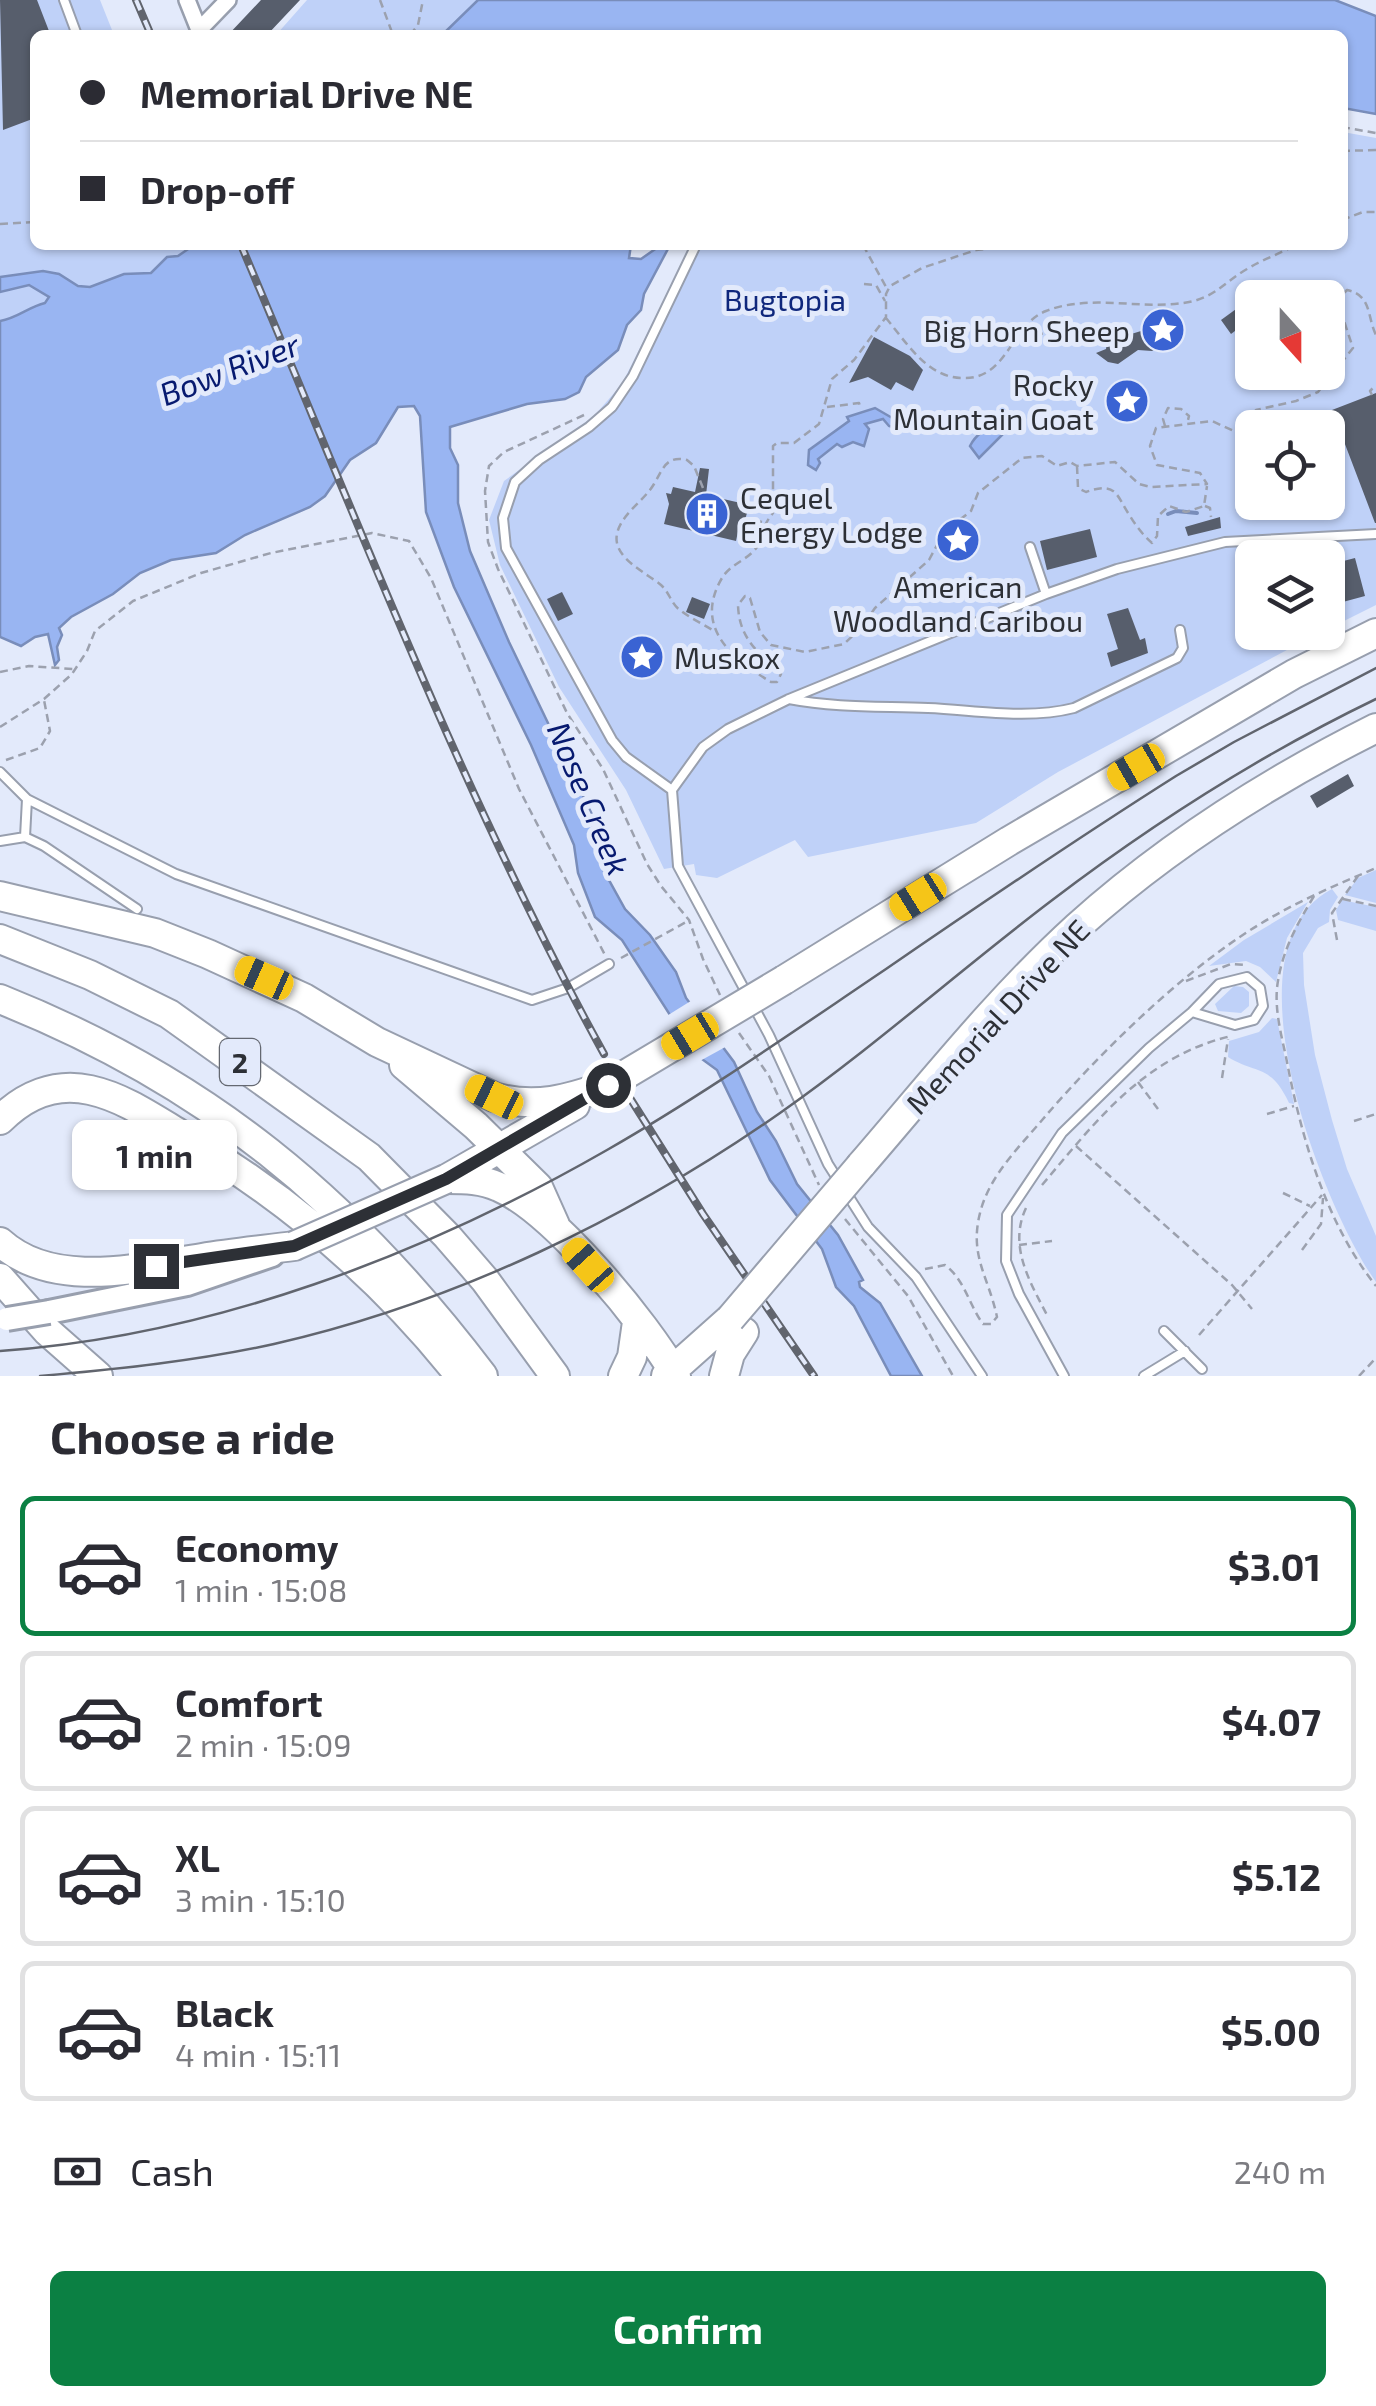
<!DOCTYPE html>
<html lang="en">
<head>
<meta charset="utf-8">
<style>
	body { margin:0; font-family:"Exo 2",sans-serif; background:#f7f7f7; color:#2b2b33; height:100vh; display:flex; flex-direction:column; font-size:38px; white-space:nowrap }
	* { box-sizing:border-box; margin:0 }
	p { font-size:32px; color:#7c7c81 }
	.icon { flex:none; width:55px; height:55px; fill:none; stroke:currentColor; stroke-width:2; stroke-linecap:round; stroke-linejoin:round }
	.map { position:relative; height:1376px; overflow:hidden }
	.panel { display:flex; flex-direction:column; background:#fff; flex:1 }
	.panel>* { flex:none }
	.guide { position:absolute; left:30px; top:30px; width:1318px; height:220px; border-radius:15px; box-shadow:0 2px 8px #0004; display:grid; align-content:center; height:220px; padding:0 50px; background:#fff }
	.needle { width:65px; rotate:159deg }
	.tools { position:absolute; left:1235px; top:280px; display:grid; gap:20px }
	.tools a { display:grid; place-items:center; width:110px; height:110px; border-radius:15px; background:#fff; box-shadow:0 2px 8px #0004; font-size:50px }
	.end { position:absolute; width:45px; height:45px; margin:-22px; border:12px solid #2d3036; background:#fff; box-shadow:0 0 0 5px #fff }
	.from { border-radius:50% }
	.bubble { position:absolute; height:70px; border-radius:15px; background:#fff; box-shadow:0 2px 8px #0004; font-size:32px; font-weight:700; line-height:70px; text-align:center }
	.car { position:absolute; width:30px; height:60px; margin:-30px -15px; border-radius:12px; box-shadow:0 0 8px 2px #0007; background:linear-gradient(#f5c518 24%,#345 0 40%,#f5c518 0 76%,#345 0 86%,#f5c518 0) }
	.guide b { display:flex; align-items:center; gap:35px; height:95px; font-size:38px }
	.guide b+b { border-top:2px solid #e1e1e2 }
	.guide i { width:25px; height:25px; background:#2b2b33 }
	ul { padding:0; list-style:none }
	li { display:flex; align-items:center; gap:30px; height:140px; margin:0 20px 15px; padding:0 30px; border:5px solid #e1e1e2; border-radius:15px }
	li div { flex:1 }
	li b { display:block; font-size:38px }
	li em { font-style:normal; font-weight:700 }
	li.active { border-color:#0b8043 }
	li>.icon { width:90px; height:90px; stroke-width:1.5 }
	h2 { padding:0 50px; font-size:45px; line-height:120px }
	.pay { display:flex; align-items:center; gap:25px; height:110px; padding:0 50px; font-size:38px }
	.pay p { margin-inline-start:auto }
	.action { display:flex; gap:20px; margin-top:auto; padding:20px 50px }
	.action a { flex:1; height:115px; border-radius:15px; background:#0b8043; color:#fff; font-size:40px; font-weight:700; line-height:115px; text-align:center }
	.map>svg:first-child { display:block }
</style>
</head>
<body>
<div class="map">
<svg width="1376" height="1376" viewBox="0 0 1376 1376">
	<rect width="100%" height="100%" fill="#e3eafb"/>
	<path fill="#bfd1f8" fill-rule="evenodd" d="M0,0H100L114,35H35V245H203L206,253L0,330Z
		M307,0H478L442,35H276Z
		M1343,132L1376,138V605L1328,629V558H1252V632L1319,633L1058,772L976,823L808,857L795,840L717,878L696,875L694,864L664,869L626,790L559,687L500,565L489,520L504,481L594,416L622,384L691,245H1342ZM1252,298H1328V372H1252ZM1252,428H1328V502H1252Z
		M1376,870V903L1345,895L1358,878Z
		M1332,889L1338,897L1330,910L1329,922L1318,928L1303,953L1304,985L1315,1055L1332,1120L1347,1169L1376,1236V1282C1325,1211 1219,947 1332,889Z
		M1342,900L1376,907V931L1338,920L1336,910Z
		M1308,902L1287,938L1276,982L1260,967L1246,961L1209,966L1244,940Z
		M1234,986L1243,987L1249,992V1006L1241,1013L1218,1011L1215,1004Z
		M1272,1018L1277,1019L1294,1104L1289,1103C1270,1063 1257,1075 1228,1057L1229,1041L1259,1032Z"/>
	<path fill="#99b5f2" stroke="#798dba" stroke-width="2.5" d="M478,0H1335L1376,16V114L1343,108L1342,35H442Z
		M194,245H631L629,258L641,259L661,245H670L644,294L641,310L627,325L618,350L586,377L579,392L565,399L527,404L450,427V448L458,465V503L470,551L509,642L599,829L604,871L625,909L650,935L676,972L686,998L734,1062L757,1112L776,1141L797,1184L838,1235L863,1280L859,1282L860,1287L880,1303L922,1376H891L854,1306L836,1287L822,1249L770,1180L717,1070L695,1054L622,940L595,917L578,873L574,845L531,745L454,587L426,512L420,416L414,406L398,407L376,443L350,460L325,496L310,507L245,535L216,553L171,560L140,573L113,594L71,617L59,628L62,635L57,647L59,660L55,665L48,634L35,637L21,646L0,637V321C18,318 28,307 45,303L49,297L29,285L0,292V277L43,271L59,274L78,286L90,287L124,274L151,273L167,257L178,256Z
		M875,408L894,419L903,416L912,428L905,431L889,426L883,419L865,424L869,429L864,446L853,442L842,447L837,444L818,459L820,463L816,470L808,465L809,450L849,421L847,417Z
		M1000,423L1007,430L979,458L970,446C976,434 987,427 1000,423Z"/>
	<path fill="#e3eafb" d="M694,999L729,1045L698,1062L682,1047L665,1017Z"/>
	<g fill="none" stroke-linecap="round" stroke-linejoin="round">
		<path stroke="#798dba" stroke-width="4" d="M1168,514L1176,511L1197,513"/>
	</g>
	<path fill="#575e6c" d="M0,0H37L49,31L35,35V118L3,130Z
		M261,0H300L267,35H228Z
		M1243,304L1252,318L1231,334L1221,320Z
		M1141,331L1148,335L1155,334L1167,342L1152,351L1138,350L1118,364L1108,362L1096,353L1106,349L1107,343H1124L1128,335Z
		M874,337L910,356L923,370L913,391L896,382L891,390L868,377L849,383Z
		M1376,393V523H1375L1332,410Z
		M700,468L709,469L706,495L745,504L743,512L747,513L744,523L740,522L736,541L664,524L669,504L666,493L671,494L673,487L695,492Z
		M1220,517L1221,528L1188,536L1185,527Z
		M1090,529L1097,557L1047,570L1040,541Z
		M1355,558L1365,596L1328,606V565Z
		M562,592L573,614L558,621L547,599Z
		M692,597L710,604L704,619L686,612Z
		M1128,608L1140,640L1145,638L1148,653L1111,667L1107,653L1118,649L1107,614Z
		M1348,774L1354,786L1317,808L1310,796Z"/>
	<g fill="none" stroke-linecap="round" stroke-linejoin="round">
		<defs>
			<path id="lane" d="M64,0L77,35
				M1030,547L1046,594
				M789,699C836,708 881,706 928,708C976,710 1027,720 1074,708L1177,658L1183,648L1180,630
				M0,772L27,799L25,837L0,841
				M672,790L626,757L612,740L506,548L503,518L515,482L539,460L589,427L612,407L633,376L696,245
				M27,799L176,874L532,1000L568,988L609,964
				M25,837L44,846L137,909
				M1164,1331L1202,1369
				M982,1376L916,1277L868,1227L828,1164L769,1035L678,866L672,790L703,747L728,729L789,699L1046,594L1117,569L1225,542L1376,534
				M1064,1376L1019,1294L1006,1261L1007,1215L1062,1133L1149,1048L1192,1012L1219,984L1247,977L1260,988L1263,1006L1254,1020L1235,1025L1192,1012
				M1144,1376L1185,1351"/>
			<path id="street" d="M187,0L199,30L228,0"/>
			<path id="primary" d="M49,1312L187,1284L272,1255"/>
			<path id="highway" d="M0,896L155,933L208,954L304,998L377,1042L494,1097C535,1109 569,1099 608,1085
				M0,939L90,975L169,1014L369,1157L447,1236L485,1280L555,1376
				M784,980L1009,841L1294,674L1376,633
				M0,999C206,1081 350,1200 483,1376
				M404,1065L476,1126L538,1187L555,1225
				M0,1120C24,1096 55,1082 90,1090C122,1097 150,1116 178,1133C287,1197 382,1277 460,1376
				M861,1165C931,1084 998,999 1077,927C1166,847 1270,781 1376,728
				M448,1178L575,1105
				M446,1179C465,1179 482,1179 499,1187C554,1211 646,1323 676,1376
				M0,1242C53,1290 138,1268 202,1258C232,1253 263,1250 294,1246
				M0,1278L47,1331L98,1376
				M623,1376L632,1357L637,1322
				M666,1376L730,1319
				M724,1376L730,1354L744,1332"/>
		</defs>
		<use href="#lane" stroke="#989fae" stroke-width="12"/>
		<use href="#street" stroke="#989fae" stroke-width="20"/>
		<use href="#primary" stroke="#989fae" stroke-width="28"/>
		<use href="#highway" stroke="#989fae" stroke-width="32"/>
		<path stroke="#9ca1ae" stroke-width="2.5" stroke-dasharray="8 5" stroke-linecap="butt" d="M380,0L393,35
			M410,35L418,25L423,0
			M1342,127L1376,133
			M1342,151L1376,150
			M1342,220L1363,212H1376
			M0,224L35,222
			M863,245L886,287
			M1022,245L976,250L922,268L890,286L886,294V317L854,360L832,379L819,424L794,443H777L773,446V513C760,529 765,533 757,547C748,560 730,564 722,578C693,627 732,659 771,682H777L781,674C759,653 739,639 738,605L745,596L750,598L760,632L771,645L805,652L844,644L861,628L875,608L929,560L944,532L971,511L978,493L1022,458L1042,456L1057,466L1070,462L1077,466L1115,462L1139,484L1151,487L1207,484L1200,473L1157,465L1150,446L1156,428L1212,421L1236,432L1256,410L1296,401L1318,392L1353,348L1342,315L1343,294L1347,290C1372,295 1367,317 1376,335
			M864,284L876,285L885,301
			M1328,296L1340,303
			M886,318C906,342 927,377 961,378C1008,381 1010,325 1046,311C1092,293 1142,311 1189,302C1215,297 1226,281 1247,269C1263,259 1280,254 1295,245
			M1022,333L1118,336
			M1372,395L1370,391L1376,385
			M827,407L859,403L861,409
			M584,415L504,452L489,466L485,491L488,542L498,569L567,713L603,769L647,864L661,886L689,920L703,959L720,995
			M1165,426L1163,419L1168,408L1181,409L1189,416L1187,424
			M1077,466L1078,488L1086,492C1117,481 1116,495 1130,516C1136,526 1143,535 1152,543L1157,536L1158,516L1169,506L1186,512L1204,506L1207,486
			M703,488L694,466L687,460C666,455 663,469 654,484C644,501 621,514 617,534C612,558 647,573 661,585C670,593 671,604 680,610C690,618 703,624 714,631
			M1205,506L1210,508L1211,517
			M746,518L762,522
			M0,672L29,666L73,669
			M0,727L44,699L72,674L87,651L95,631L133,601L201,573L271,553L372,533L409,541L431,578L519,789L605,955
			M6,760L40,748L50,731L44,700
			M1314,896C1296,926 1281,953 1277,988C1275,1011 1281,1034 1286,1057C1301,1136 1325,1222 1376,1286
			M1343,899L1376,906
			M1337,940L1332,913L1358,876
			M621,958L688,921
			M1186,981L1231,964L1245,965
			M739,1033L769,1076L819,1185
			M1222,1078L1228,1039
			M1138,1082L1158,1109
			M1267,1114L1294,1106
			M1354,1121L1376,1114
			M1076,1146L1232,1285L1252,1309
			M1042,1185C1097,1120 1144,1057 1231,1036
			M1283,1193L1310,1206
			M1026,1208C1008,1246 1030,1282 1047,1315
			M845,1219L908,1296L953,1376
			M1019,1245L1052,1241
			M1302,1250L1321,1224L1323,1198
			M925,1269L945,1265C965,1280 969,1305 983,1324H991L997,1317C988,1274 967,1254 982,1206C993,1172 1021,1145 1043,1119C1103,1049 1192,962 1272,917C1305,898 1341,883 1376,868
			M1199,1335L1322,1195
			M1359,1376L1376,1358"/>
		<use href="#lane" stroke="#fff" stroke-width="8"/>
		<use href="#street" stroke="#fff" stroke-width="15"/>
		<use href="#primary" stroke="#fff" stroke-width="22"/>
		<use href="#highway" stroke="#fff" stroke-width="28"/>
		<path stroke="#61656e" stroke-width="2.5" d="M0,1351C212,1336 424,1255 607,1150C703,1095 794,1031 886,969C982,903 1078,838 1176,776L1234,742L1376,668
			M40,1376C118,1369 197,1361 274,1344C454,1303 630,1218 780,1113C874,1047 960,970 1051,901C1152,824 1262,754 1376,699"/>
		<defs>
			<path id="rail" d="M136,0L151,35
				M241,245C356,516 462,796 604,1054
				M630,1098L703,1214L814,1376"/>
		</defs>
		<use href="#rail" stroke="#61656e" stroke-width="8"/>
		<use href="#rail" stroke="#e3eafb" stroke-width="4" stroke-dasharray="11" stroke-linecap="butt"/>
		<defs>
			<path id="primary-bridge" d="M7,1319L49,1312"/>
			<path id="highway-bridge" d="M608,1085L784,980
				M294,1246L446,1179
				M730,1319L861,1165"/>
		</defs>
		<use href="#primary-bridge" stroke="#989fae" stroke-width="28" stroke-linecap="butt"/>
		<use href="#highway-bridge" stroke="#989fae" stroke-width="32" stroke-linecap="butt"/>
		<use href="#primary-bridge" stroke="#fff" stroke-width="22"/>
		<use href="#highway-bridge" stroke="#fff" stroke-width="28"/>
	</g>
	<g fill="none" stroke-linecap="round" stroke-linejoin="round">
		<path stroke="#2d3036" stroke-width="12" d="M156,1266L294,1246L446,1179L608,1085"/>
	</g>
	<defs>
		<symbol id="sight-disc" viewBox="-11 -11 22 22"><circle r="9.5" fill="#3a63d3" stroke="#e3eafb"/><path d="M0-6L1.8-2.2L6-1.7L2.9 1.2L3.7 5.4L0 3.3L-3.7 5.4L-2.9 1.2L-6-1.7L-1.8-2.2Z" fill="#fff"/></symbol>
		<symbol id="building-disc" viewBox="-11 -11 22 22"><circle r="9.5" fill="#3a63d3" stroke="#e3eafb"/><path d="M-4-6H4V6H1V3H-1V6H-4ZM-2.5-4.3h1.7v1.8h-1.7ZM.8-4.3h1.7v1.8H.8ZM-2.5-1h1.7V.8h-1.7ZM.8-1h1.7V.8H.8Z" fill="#fff"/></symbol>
	</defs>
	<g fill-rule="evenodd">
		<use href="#sight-disc" x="1138" y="305" width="50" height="50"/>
		<use href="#sight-disc" x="1102" y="376" width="50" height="50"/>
		<use href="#building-disc" x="682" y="489" width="50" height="50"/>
		<use href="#sight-disc" x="933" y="515" width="50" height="50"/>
		<use href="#sight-disc" x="617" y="632" width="50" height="50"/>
	</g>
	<g text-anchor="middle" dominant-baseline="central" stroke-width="10" stroke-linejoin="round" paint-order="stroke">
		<rect fill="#e3eafb" stroke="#646871" stroke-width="2.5" x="220" y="1039" width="40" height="46" rx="8"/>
		<g font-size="28" font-weight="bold" fill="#2d3036">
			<text x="240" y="1062">2</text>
		</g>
		<g font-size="30" fill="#0f277c" stroke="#e3eafb">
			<text x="785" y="299">Bugtopia</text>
		</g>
		<g font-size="30" fill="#2d3036" stroke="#e3eafb" text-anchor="end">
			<text x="1130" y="330">Big Horn Sheep</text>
			<text x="1094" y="384">Rocky<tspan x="1094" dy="34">Mountain Goat</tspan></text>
			<text x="740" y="497" text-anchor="start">Cequel<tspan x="740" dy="34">Energy Lodge</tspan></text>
			<text x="958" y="586" text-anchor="middle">American<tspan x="958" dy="34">Woodland Caribou</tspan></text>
			<text x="674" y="657" text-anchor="start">Muskox</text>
		</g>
		<g font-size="30" fill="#2d3036" stroke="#e3eafb">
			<text transform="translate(997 1016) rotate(-47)">Memorial Drive NE</text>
		</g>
		<g font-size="32" font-style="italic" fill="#071a70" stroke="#e3eafb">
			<text transform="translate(229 368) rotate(-21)">Bow River</text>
			<text transform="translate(590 798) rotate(67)">Nose Creek</text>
		</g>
	</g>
</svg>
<div class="tools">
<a><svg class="needle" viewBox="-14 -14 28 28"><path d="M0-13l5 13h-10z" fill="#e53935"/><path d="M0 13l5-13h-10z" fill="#7c7c81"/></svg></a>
<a><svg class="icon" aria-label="locate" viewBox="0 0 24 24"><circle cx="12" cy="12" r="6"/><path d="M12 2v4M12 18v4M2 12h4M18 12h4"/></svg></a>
<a><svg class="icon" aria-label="layers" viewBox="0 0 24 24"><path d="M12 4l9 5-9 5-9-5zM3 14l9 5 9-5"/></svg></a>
</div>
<i class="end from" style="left:608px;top:1085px"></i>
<i class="end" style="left:156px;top:1266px"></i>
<div class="bubble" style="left:72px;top:1120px;width:165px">1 min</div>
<i class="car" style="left:1136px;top:767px;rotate:240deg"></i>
<i class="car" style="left:918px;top:897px;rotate:238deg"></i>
<i class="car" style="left:264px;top:978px;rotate:294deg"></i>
<i class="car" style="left:690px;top:1036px;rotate:239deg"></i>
<i class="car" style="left:494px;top:1097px;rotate:296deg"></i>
<i class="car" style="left:588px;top:1265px;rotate:318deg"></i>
<div class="guide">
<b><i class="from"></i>Memorial Drive NE</b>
<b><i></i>Drop-off</b>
</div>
</div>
<section class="panel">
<h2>Choose a ride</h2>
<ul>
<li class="active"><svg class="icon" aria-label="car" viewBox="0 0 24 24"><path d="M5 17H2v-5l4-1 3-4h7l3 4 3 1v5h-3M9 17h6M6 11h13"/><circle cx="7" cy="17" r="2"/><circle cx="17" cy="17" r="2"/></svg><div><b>Economy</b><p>1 min · 15:08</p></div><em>$3.01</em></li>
<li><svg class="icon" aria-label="car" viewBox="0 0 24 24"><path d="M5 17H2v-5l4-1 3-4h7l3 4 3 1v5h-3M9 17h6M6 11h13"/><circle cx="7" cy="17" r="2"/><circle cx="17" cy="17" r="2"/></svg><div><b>Comfort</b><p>2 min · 15:09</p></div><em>$4.07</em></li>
<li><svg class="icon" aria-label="car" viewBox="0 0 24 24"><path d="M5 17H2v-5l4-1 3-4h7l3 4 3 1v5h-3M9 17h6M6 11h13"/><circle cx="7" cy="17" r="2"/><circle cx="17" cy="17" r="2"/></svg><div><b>XL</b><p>3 min · 15:10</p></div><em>$5.12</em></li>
<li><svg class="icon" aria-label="car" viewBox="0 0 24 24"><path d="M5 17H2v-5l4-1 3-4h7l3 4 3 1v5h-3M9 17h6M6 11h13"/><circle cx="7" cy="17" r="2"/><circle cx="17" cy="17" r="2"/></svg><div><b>Black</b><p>4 min · 15:11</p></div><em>$5.00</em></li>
</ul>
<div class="pay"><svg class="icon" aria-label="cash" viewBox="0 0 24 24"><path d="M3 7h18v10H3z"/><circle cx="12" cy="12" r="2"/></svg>Cash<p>240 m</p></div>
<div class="action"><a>Confirm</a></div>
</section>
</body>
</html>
